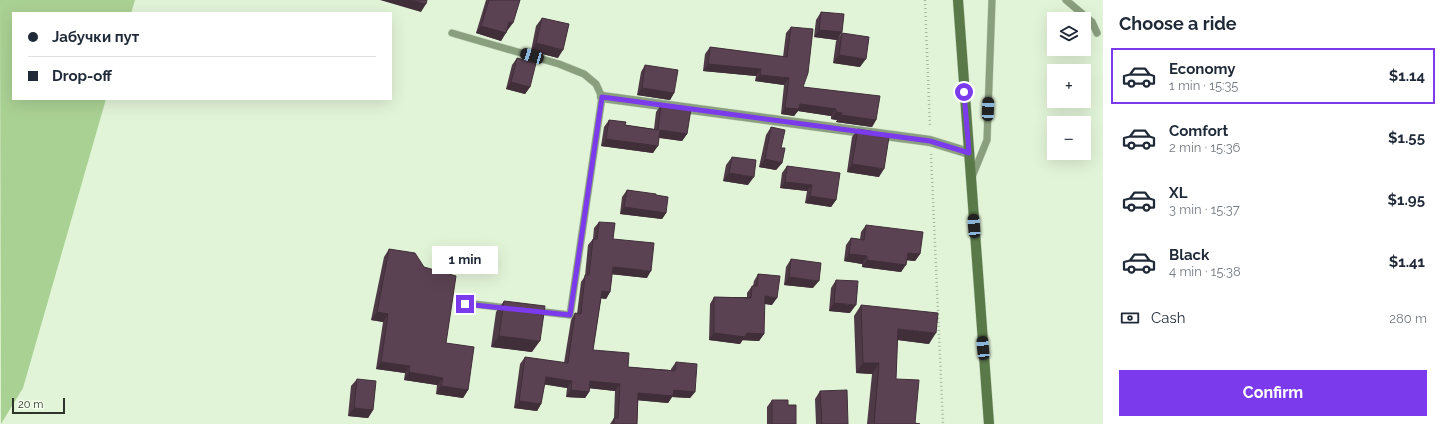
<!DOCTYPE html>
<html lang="en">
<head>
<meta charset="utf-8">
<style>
	body { margin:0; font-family:Raleway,sans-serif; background:#f2f2f3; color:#1f2937; height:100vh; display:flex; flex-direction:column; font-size:15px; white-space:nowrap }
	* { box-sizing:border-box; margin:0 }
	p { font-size:13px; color:#747a83 }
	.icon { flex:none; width:22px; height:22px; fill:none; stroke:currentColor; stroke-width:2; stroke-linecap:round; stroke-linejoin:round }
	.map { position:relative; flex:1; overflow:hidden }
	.details { display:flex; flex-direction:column; background:#fff; width:340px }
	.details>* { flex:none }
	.top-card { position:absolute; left:12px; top:12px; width:380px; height:88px; border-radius:0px; box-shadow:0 4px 16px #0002; display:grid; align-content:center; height:88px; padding:0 16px; background:#fff }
	.tools { position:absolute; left:1047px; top:12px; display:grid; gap:8px }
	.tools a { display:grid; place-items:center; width:44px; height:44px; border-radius:0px; background:#fff; box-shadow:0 4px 16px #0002; font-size:20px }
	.scale { position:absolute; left:12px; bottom:10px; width:53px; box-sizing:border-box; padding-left:4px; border:2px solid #2d3429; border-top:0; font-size:11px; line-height:14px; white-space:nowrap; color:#2d3429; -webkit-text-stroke:3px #f4ffee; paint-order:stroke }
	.end { position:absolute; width:18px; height:18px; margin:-9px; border:5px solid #7c3aed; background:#fff; box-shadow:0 0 0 2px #fff }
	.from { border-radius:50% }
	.bubble { position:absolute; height:28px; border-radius:0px; background:#fff; box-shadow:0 4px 16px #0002; font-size:13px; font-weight:700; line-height:28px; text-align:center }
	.car { position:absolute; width:12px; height:24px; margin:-12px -6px; border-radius:5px; box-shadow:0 0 3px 1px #0007; background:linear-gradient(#222 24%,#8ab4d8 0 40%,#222 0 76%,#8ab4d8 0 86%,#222 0) }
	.top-card b { display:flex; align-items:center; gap:14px; height:38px; font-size:15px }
	.top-card b+b { border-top:1px solid #e0e1e3 }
	.top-card i { width:10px; height:10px; background:#1f2937 }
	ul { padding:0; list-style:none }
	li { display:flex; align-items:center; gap:12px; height:56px; margin:0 8px 6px; padding:0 8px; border:2px solid transparent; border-radius:0px }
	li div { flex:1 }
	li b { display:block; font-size:15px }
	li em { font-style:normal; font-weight:700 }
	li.current { border-color:#7c3aed }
	li>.icon { width:36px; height:36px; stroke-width:1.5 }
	h2 { padding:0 16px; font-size:18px; line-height:48px }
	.pay { display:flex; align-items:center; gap:10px; height:44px; padding:0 16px; font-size:15px }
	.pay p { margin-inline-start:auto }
	.action { display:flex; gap:8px; margin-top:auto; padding:8px 16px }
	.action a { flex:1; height:46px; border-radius:0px; background:#7c3aed; color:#fff; font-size:16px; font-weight:700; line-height:46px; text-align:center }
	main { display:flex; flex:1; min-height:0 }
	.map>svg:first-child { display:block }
</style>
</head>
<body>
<main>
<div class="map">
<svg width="1103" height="424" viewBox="0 0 1103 424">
	<rect width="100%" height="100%" fill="#e2f4d8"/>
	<path fill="#aad194" d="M0,0H135L131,13H13V99H106L23,388L1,424Z"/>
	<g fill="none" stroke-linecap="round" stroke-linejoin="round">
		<defs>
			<path id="lane" d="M1066,0L1092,22L1097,33
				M452,33L559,64L584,74L596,84L602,97L570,315L536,311
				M972,177L987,140L992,0
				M465,303L507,308"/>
			<path id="street" d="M602,97L930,141L969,153"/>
			<path id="secondary" d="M958,0L989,424"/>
		</defs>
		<use href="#lane" stroke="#c1d1b8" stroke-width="8"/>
		<use href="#street" stroke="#c1d1b8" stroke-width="11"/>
		<use href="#secondary" stroke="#c1d1b8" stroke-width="11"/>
		<path stroke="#a7b59f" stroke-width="2.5" stroke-dasharray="1 3" stroke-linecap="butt" d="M925,0L930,127
			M931,154L943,424"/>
		<use href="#lane" stroke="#8a9f7e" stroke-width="7"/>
		<use href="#street" stroke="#8a9f7e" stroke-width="10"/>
		<use href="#secondary" stroke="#5a7949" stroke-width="10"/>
	</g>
	<path fill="#4e3947" d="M486,0H520L507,31V30L501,41L476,33Z
		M821,12L842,32L837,40L814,37L816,20Z
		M542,18L558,58L531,51L536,26Z
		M791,27L803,87L876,120L872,127L836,122L837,120L831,119V116L798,111L794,116L781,114L784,85L755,81L756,76L703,71L705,54L710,47L783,57L786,33Z
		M842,33L860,67L833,63L836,41Z
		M517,58L530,87L525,94L506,89L512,65Z
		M645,65L674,93L670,100L637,95L641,72Z
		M661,105L687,134L682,141L659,138L653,153L601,146L604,127L609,120L625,125L654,129L656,112Z
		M771,127L781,148L782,163L776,170L759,167L766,135Z
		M858,129L875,135L879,177L847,172L852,137Z
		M732,157L748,185L723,181L726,165Z
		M787,166L836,200L831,207L805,203L807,191L780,188L782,173Z
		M627,190L656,195L666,213L662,219L620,214L622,197Z
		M599,222L613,239L647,278L612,274L610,292L606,299L601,298L593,350L628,367L671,370V369L676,362L695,392L690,398L672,397L668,403L638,400L637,424H610L614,418L615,391L590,388L589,392L585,398L566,397L567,388L544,384L541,404L537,411L514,408L520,364L525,357L564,363L571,320L575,313L577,314L581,282L585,276L588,245L593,239L594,228Z
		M866,225L920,254L915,261L907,260L901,272L862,267V264L844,261L846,245L851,238L860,239L861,232Z
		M389,249L446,343L468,390L463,398L436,394L437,385L404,380L405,373L376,369L383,322L371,320L384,257Z
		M791,259L813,288L784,285L786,267Z
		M758,274L772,305L764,304V334L759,341L742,340L740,344L709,340L710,304L714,297H747V293L752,286H753L754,281Z
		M836,280L850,313L829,311L831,288Z
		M504,301L532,352L491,347L496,312Z
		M861,305L929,344L897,340L896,379L915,423L920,424H867L872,374L856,373L854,316Z
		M357,379L373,410L368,418L348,416L351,386Z
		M820,391L848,424H816L815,399Z
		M772,400L788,405L796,424H767V407Z"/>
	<path fill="#402e39" d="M380,0H412L426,4L421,12Z
		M509,22L513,23L507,31L504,30Z
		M481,26L506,33L501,41L476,33Z
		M819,30L842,32L837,40L814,37Z
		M536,43L563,50L558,58L531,51Z
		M839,55L866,59L860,67L833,63Z
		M708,64L761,69L756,76L703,71Z
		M760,75L789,78L784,85L755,81Z
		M511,82L530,87L525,94L506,89Z
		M642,88L674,93L670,100L637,95Z
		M800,104L836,109L831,116L798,111L794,116L781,114L785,108Z
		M836,112L842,113L837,120L831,119Z
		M841,115L876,120L872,127L836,122Z
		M660,130L687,134L682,141L655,137Z
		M606,139L658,146L653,153L601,146Z
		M765,159L782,163L776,170L759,167Z
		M852,164L884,169L879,177L847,172Z
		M729,173L754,177L748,185L723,181Z
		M785,182L812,185L807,191L780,188Z
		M810,196L836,200L831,207L805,203Z
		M624,207L666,213L662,219L620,214Z
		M908,253L920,254L915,261L903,260Z
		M849,254L867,256L862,264L844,261Z
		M867,260L906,265L901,272L862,267Z
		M613,267L651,271L647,278L609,274Z
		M789,277L819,281L813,288L784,285Z
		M602,291L610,292L606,299L598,298Z
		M765,296L777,298L772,305L760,303Z
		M834,303L856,305L850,313L829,311Z
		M377,312L388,314L383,322L371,320Z
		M898,329L936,333L929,344L891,339Z
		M714,333L745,337L740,344L709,340Z
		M747,333L764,334L759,341L742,340Z
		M499,336L540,341L532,352L491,347Z
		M381,362L410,366L405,373L376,369Z
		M863,363H879L872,374L856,373Z
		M409,372L443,378L437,385L404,380Z
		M546,377L572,381L567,388L541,384Z
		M590,381L620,384L615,391L586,388Z
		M441,386L468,390L463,398L436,394Z
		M571,390L589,392L585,398L566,397Z
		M674,390L695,392L690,398L672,397L668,403L634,400L638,393Z
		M519,401L541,404L537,411L514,408Z
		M354,408L373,410L368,418L348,416Z"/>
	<path fill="#5b4252" stroke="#402e39" d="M412,0H427L426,4Z
		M489,0H520L513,23L509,22L506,33L481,26Z
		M821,12L844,14L842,32L819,30Z
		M542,18L569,24L563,50L536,43Z
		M791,27L813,29L808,73L803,87L880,96L876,120L841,115L842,113L836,112V109L800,104L799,109L785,108L789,78L760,75L761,69L708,64L710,47L787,57Z
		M842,33L869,37L866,59L839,55Z
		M517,58L536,63L530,87L511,82Z
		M645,65L678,70L674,93L642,88Z
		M661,105L691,109L687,134L660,130L658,146L606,139L609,120L626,122L625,125L658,130Z
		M771,127L785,130L781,148H785L782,163L765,159Z
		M858,129L875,132V135L889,137L884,169L852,164Z
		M732,157L756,160L754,177L729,173Z
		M787,166L840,173L836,200L810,196L812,185L785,182Z
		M627,190L656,194V195L668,197L666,213L624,207Z
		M599,222L615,223L613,239L654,243L651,271L613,267L610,292L602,291L593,350L629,353L628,367L675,371L676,362L697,364L695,392L674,390L673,396L638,393L637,424H614V418H618L620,384L590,381L589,392L571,390L572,381L546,377L541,404L519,401L525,357L568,363L575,313L581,314L585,275H589L593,239H597Z
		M866,225L923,232L920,254L908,253L906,265L867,260V256L849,254L851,238L864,240Z
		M389,249L415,253L424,267L456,276L446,343L474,347L468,390L441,386L443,378L409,372L410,366L381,362L388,314L377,312Z
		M791,259L821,263L819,281L789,277Z
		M758,274L780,276L777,298L765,296L764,334L747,333L745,337L714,333V297L751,298L752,286H757Z
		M836,280L858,281L856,305L834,303Z
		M504,301L545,306L540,341L499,336Z
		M861,305L938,313L936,333L898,329L896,379L919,380L915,423L920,424H874L879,363H863Z
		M357,379L376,381L373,410L354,408Z
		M847,390L848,424H822L820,391Z
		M772,400H788V405H796V424H772Z"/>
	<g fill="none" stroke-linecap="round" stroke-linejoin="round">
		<path stroke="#7c3aed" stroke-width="5" d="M465,304L570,315L602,97L930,141L969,153L964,92"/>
	</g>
</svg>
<div class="tools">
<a><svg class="icon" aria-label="layers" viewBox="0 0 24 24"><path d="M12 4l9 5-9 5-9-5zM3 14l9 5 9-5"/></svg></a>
<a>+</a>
<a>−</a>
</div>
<div class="scale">20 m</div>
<i class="end from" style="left:964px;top:92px"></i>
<i class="end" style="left:465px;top:304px"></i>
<div class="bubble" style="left:432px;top:246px;width:66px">1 min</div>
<i class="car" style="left:532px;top:56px;rotate:287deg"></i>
<i class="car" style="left:988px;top:109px;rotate:2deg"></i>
<i class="car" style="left:974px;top:226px;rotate:356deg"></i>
<i class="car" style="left:983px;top:348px;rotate:355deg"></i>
<div class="top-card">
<b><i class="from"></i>Јабучки пут</b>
<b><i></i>Drop-off</b>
</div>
</div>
<section class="details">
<h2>Choose a ride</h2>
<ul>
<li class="current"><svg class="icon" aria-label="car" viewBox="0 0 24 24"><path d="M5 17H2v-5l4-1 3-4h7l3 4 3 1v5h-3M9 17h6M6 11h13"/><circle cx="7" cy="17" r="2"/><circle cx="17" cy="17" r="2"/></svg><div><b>Economy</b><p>1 min · 15:35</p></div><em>$1.14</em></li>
<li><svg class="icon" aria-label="car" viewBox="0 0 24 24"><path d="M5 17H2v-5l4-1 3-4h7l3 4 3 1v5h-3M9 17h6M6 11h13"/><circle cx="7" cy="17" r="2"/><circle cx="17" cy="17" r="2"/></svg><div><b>Comfort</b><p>2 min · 15:36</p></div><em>$1.55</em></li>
<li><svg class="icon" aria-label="car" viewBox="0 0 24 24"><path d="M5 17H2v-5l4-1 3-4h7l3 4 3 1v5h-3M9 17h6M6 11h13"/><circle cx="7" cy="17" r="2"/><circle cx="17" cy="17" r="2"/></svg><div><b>XL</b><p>3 min · 15:37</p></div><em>$1.95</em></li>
<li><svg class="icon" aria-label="car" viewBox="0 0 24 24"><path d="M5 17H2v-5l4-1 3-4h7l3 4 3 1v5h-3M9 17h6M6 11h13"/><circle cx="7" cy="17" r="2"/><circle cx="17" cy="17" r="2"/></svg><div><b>Black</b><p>4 min · 15:38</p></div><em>$1.41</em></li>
</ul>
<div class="pay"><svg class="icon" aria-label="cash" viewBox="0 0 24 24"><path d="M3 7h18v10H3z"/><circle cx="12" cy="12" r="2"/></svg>Cash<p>280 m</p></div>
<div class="action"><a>Confirm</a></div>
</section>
</main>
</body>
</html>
